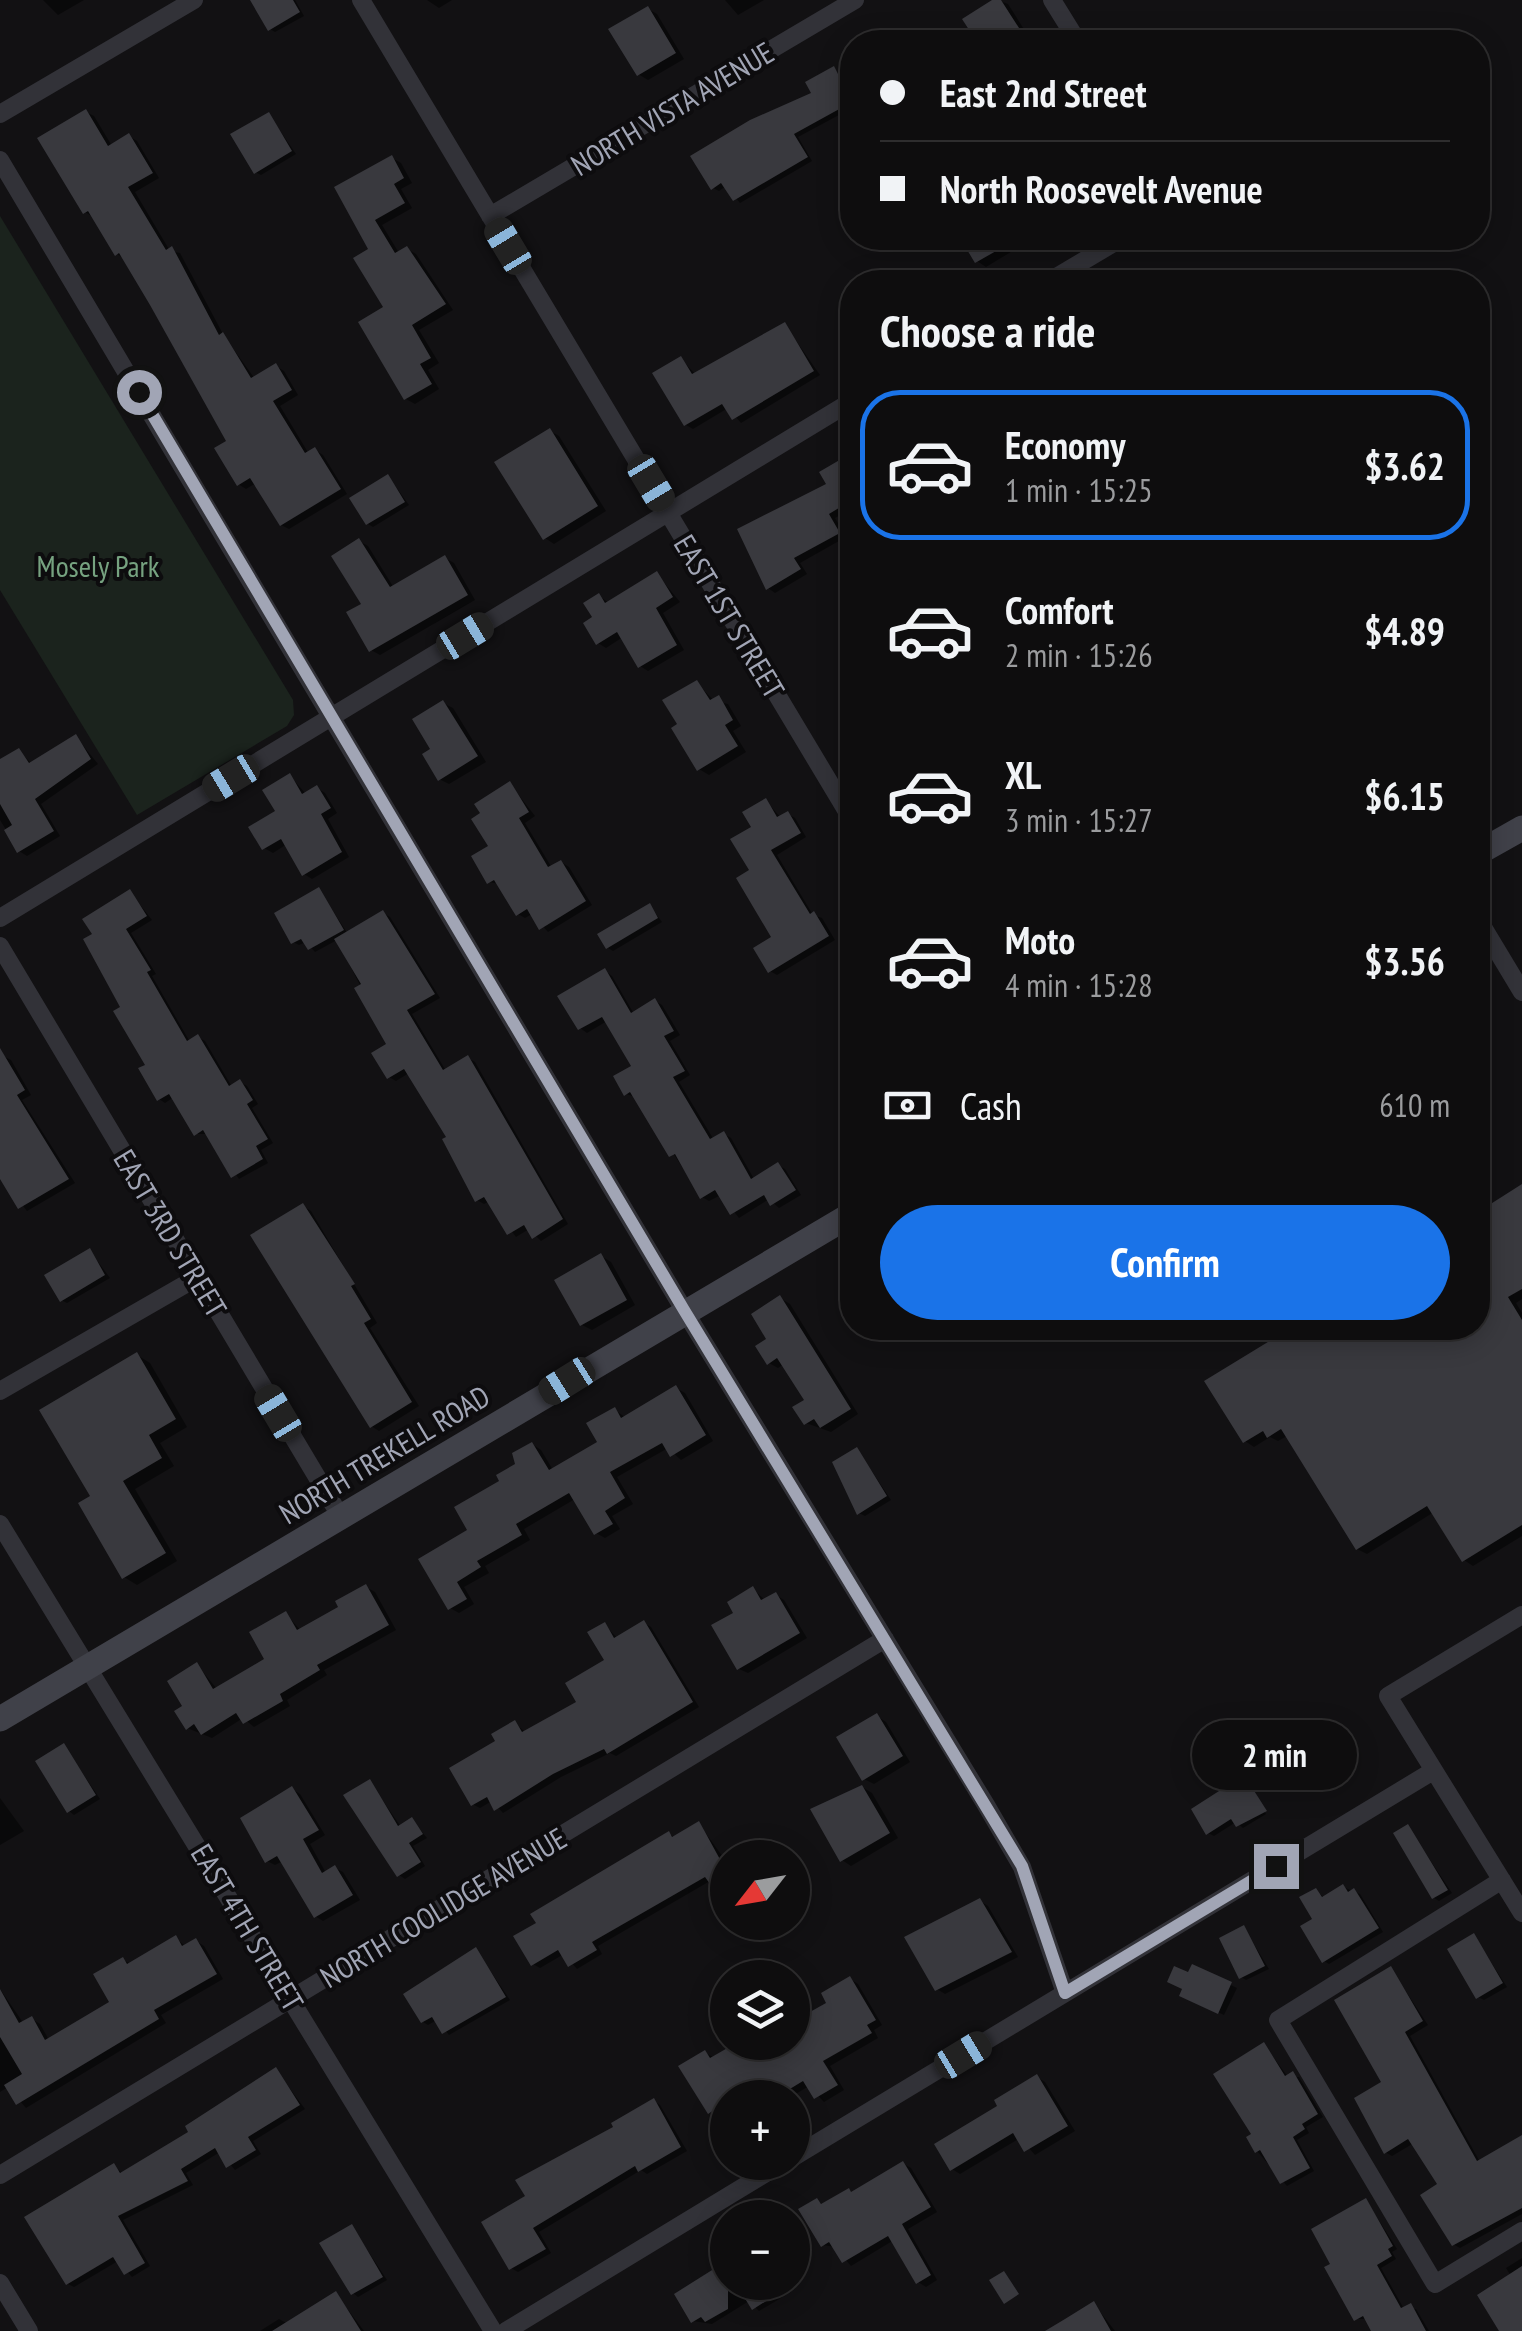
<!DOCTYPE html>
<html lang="en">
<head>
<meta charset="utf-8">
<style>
	body { margin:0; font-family:"PT Sans Narrow",sans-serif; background:#1c1b1c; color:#f1f3f6; height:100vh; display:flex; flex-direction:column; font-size:38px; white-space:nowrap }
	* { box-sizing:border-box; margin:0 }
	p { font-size:32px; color:#9b9c9e }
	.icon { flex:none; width:55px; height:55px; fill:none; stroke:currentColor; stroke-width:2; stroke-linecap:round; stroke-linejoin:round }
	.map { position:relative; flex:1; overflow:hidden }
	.sheet { position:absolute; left:840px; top:270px; width:650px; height:1070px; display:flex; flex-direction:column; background:#0e0d0e; border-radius:40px; box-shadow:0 5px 25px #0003,0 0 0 2px #2e2d2e }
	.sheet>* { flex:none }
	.banner { position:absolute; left:840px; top:30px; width:650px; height:220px; border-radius:40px; box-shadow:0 5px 25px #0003,0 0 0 2px #2e2d2e; display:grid; align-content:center; height:220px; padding:0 40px; background:#0e0d0e }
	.needle { width:65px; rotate:239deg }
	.buttons { position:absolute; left:710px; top:1840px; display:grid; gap:20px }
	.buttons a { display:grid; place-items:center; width:100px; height:100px; border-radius:50%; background:#0e0d0e; box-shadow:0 5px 25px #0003,0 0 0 2px #2e2d2e; font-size:50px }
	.end { position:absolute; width:45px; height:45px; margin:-22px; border:12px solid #a1a5b5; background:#111; box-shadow:0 0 0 5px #111 }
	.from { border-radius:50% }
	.bubble { position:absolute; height:70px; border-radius:35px; background:#0e0d0e; box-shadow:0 5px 25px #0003,0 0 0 2px #2e2d2e; font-size:32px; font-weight:600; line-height:70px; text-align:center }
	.car { position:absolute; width:30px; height:60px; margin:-30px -15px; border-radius:12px; box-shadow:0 0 8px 2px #0007; background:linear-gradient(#222 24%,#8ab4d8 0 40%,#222 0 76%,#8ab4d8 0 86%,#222 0) }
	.banner b { display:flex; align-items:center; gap:35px; height:95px; font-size:38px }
	.banner b+b { border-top:2px solid #2e2d2e }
	.banner i { width:25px; height:25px; background:#f1f3f6 }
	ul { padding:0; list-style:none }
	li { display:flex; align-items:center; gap:30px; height:150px; margin:0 20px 15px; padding:0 20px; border:5px solid transparent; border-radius:40px }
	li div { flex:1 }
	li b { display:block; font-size:38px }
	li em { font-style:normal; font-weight:600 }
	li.on { border-color:#1a73e8 }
	li>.icon { width:90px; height:90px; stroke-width:1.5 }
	h2 { padding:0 40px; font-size:45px; line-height:120px }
	.pay { display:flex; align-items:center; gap:25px; height:110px; padding:0 40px; font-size:38px }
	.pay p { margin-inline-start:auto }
	.cta { display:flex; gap:20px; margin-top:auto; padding:20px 40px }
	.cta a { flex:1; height:115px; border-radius:60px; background:#1a73e8; color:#fff; font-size:40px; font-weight:600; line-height:115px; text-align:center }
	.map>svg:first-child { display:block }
</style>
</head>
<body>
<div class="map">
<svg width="1522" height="2331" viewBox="0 0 1522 2331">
	<rect width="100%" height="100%" fill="#121113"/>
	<path fill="#1b231d" d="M0,216L293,700L294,715L287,726L137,815L0,590Z"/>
	<path fill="#0007" d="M43,0H84L58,15Z
		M265,0H295L304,16L275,32L270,29Z
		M427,0H452L439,8Z
		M725,0H764L738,15Z
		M997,0L1008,4L1032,42H979L965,19Z
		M648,9L657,14L684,59L648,80L638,74Z
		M834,69L852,95V108L798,137L812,161L740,203L726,186L719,191L713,188L815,94Z
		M86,112L94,116L112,146L129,136L137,141L159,178L135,192L170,251L180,253L224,336L255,379L276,366L284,371L298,395L280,406L309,454L315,450L323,455L347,494L289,529L281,525L256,483L246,489L238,484L229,442L125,259L117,254L95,218L85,212Z
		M269,115L296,154L261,175L255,172Z
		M392,158L401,163L412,183L401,189L412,208L382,225L399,253L407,249L416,254L453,310L419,330L439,363L428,370L439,389L415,404L406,399L372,250L337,188Z
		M963,238H1020L1024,244L986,267L977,261Z
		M785,325L820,375L741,423L728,408L693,429L686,425L681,359L695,374Z
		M550,431L559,436L606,511L554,544L545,538Z
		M843,461L852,469V508L835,518L846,537L800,563L807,574L775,593L768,588Z
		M388,476L409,505L373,527L368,524Z
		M359,541L368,546L394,588L445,558L454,563L475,600L380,655L371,650Z
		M657,574L680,602L663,613L684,650L648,671L640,666L623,637L606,648L598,643L599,596L609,603Z
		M697,683L714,701L728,704L741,726L733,731L746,752L709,775L699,769L680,725Z
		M443,703L453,708L486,762L449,784L439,779Z
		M76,737L98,764L41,804L60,836L27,856L19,851L0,820V762L19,751L32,764Z
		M290,776L306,794L317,788L325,793L337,813L328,819L349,857L312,879L304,874L287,844L273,853L264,848Z
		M510,784L535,816L525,823L552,868L561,862L569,867L592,905L548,932L532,914L525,918L518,914L500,884L489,882L491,847Z
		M766,801L781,818L788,814L795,818L806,837L777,855L813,915L822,918L835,940L777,975L770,971L775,938L752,871L754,828Z
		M319,890L348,934L383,913L390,917L440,998L412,1014L446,1071L468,1058L475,1062L568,1224L541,1241L529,1229L516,1237L490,1201L484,1204L477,1200L449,1137L409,1073L396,1081L389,1077L390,1044L337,940L315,952L306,942L299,945L293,942Z
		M130,892L152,920L131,933L156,974L152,976L190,1042L198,1037L205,1041L232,1087L240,1082L247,1086L258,1104L252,1108L273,1143L261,1150L268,1163L239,1179L208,1134H196L174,1097L165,1103L159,1099L123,1008L95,934Z
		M650,906L662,922L613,951L608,948Z
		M605,971L612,976L634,1014L655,1001L662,1005L680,1035L670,1041L690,1075L679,1082L714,1140L724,1134L731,1138L754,1179L778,1165L785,1169L801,1195L779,1208L769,1199L739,1218L721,1195L709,1201L702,1197L636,1097L626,1094L634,1066L607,1021L587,1033L580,1028Z
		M3,1056L11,1060L31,1095L22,1100L75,1183L27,1211L0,1176Z
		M1522,1187V1299L1516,1303L1522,1313V1536L1473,1566L1464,1560L1434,1512L1367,1554L1357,1549L1287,1436L1278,1441L1270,1437L1254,1447L1245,1441L1208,1382L1296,1328H1478V1215Z
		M303,1206L311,1211L377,1323L370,1328L419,1406L379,1431L371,1426Z
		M90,1251L110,1278L67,1303L61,1300Z
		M601,1256L611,1262L635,1305L592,1330L582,1325Z
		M780,1298L790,1304L858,1414L831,1432L806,1423L807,1400L784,1364L778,1368L769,1363Z
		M137,1355L150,1363L187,1427L160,1443L174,1466L135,1489L177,1561L137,1585L124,1577L93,1497Z
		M676,1388L685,1393L713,1441L681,1460L668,1448L617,1477L633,1504L612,1516L620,1529L605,1538L596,1533L575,1499L524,1529L530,1540L485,1566L489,1573L464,1587L474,1604L459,1613L450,1608L471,1531L532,1444L541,1450L553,1470L600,1442L615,1410L626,1418Z
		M857,1449L891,1500L865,1516L859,1513Z
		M366,1587L375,1592L396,1630L324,1670L327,1675L287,1700L290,1706L254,1727L243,1718L212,1738L187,1728L186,1707L197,1665L217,1689L267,1660L286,1614L301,1631L342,1608Z
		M753,1589L766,1601L776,1595L784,1600L807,1638L748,1673L739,1669L736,1614Z
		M644,1623L651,1627L699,1707L616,1756L610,1753L561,1777L503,1813L492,1801L480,1808L472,1804L499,1742L515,1723L526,1733L579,1702L607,1661L605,1625L618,1639Z
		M877,1716L886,1722L910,1762L874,1784L864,1779Z
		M1322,1723L1331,1728L1352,1763L1304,1792L1294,1786Z
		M64,1746L100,1799L74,1815L69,1811Z
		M1244,1778L1266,1814L1243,1828L1236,1822L1214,1836L1208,1833Z
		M370,1782L401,1827L412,1820L427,1838L413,1846L425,1866L405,1879L399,1875Z
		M862,1787L872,1793L898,1838L851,1866L842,1860Z
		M292,1789L300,1794L325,1835L310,1844L326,1873L335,1868L343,1872L360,1900L323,1921L315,1916L283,1861L275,1865L267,1861Z
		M0,1798L24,1831L0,1845Z
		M699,1824L728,1864V1881L718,1887L710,1881L598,1946L602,1954L577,1969L564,1954L540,1968L533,1964L669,1834L676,1838Z
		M1408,1827L1452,1893L1439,1901L1434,1898Z
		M1343,1887L1360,1894L1383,1932L1329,1964L1324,1961L1316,1920V1891L1325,1898Z
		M980,1901L988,1906L1018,1957L945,1994L937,1989Z
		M1244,1928L1269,1969L1246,1980L1241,1977Z
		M1474,1936L1507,1987L1484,2000L1478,1997Z
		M176,1938L186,1947L196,1941L204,1946L223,1979L161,2015L166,2023L26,2108L8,2087L0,2092V1989L24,2024L32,2019L40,2024L49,2040L113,2003L123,1960L131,1964Z
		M476,1950L510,2000L449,2035L437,2020L428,2025L423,2022Z
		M1193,1967L1237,1988L1224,2015L1188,1998Z
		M1391,1969L1428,2025L1410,2036L1480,2162L1522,2138V2214L1460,2248L1453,2244L1441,2185L1414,2143L1392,2156L1385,2152Z
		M850,1979L858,1984L882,2025L874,2030L878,2038L830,2066L844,2090L824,2102L809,2086L789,2098H763L759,2090L747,2098H728V2110L717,2116L709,2112L705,2053L713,2057L792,2042Z
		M1264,2045L1288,2077H1299L1323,2117L1306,2127L1309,2133L1297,2140L1314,2171L1287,2186L1257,2151L1254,2135Z
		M276,2070L305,2109L253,2141L261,2154L235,2170L220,2152L186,2173L193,2185L123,2220L150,2266L132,2277L118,2261L74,2287L68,2284L114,2166L123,2174L192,2133Z
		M1037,2077L1045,2082L1075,2131L1035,2155L1020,2138L960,2174L952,2169L1001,2107Z
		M654,2101L660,2105L687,2151L647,2174L641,2170L539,2232L551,2253L518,2272L511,2268L528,2197Z
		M904,2164L911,2168L937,2212L908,2229L937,2280L926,2287L918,2282L894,2240L851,2266L835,2247L823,2245L817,2201L824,2205L854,2194Z
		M1366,2200L1397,2249L1392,2252L1396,2259L1381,2268L1404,2309H1416L1429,2331H1374L1367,2319H1355Z
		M352,2227L387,2280L358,2297L353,2293Z
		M1522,2258V2331H1502L1511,2276L1506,2268Z
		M728,2282H786L791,2292L759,2311L749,2301L712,2324L693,2321Z
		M336,2294L364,2331H260L279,2319L288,2324Z
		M1094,2304L1115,2331H1049Z"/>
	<path fill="#39393e" d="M250,0H293L300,12L268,31Z
		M992,0H1001L1028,42H977L962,19Z
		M648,6L676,53L637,76L608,29Z
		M834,66L852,102L794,134L808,157L733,201L721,183L711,190L690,156L750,120L811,93L805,82Z
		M86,109L108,146L129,133L153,173L128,187L166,250L172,246L219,335L223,332L251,378L276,363L292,390L273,401L305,453L315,447L341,489L280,526L250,478L237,486L214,448L226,441L150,305L119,253L115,256L88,211L83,214L37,138Z
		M269,112L292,151L254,174L230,134Z
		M392,155L404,178L394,184L405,203L375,220L395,253L407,246L446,304L412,325L431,358L420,364L432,384L404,400L358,322L383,307L353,258L368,249L334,187Z
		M960,238H1019L975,263Z
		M785,322L814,371L732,420L722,404L684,426L652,373L681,356L692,374Z
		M550,428L598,506L543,540L494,462Z
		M843,458L852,475V500L829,514L840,533L794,558L801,569L766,590L737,529L826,484L819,472Z
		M388,474L405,502L366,525L349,498Z
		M359,538L390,587L445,555L468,595L369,652L346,612L361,604L331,556Z
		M657,571L673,597L656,608L677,645L638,668L617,632L596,645L583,623L592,617L583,603L599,593L605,603Z
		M697,680L710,700L719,695L733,720L725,725L738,746L697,771L671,728L677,724L662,700Z
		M443,700L478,756L438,781L422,754L430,749L412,719Z
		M76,734L91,759L35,799L54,831L17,853L4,830L12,825L0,804V759L19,748L29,763Z
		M290,773L302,794L317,785L331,808L321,814L342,852L302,876L281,839L262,850L248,827L275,811L262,790Z
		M510,781L529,812L519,818L548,867L561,860L586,901L539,930L527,909L516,916L494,880L487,884L471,856L488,846L471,819L480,813L474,804Z
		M766,798L777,817L788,811L801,833L771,850L810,914L814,911L829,936L768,973L753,948L771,937L736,878L749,870L730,839L751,827L742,812Z
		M319,887L344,930L308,950L301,939L291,944L274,913Z
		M130,889L147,916L126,929L151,970L147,972L187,1041L198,1034L229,1086L240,1079L253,1100L247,1104L268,1139L256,1146L263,1159L231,1178L203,1130L194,1136L169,1094L157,1101L138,1068L145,1065L113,1011L120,1007L83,939L92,934L82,919Z
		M650,903L658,918L606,949L597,934Z
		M383,910L435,994L407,1010L443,1070L468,1055L563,1219L532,1239L524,1225L507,1235L484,1197L475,1202L442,1139L446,1137L404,1069L387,1079L371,1053L386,1044L354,988L361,984L334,939Z
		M605,968L631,1013L655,998L674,1031L664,1036L685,1071L673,1077L710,1139L724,1131L751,1179L778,1162L796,1190L770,1206L764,1195L730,1215L715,1190L700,1199L675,1154L669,1157L630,1092L624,1096L613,1076L631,1066L602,1017L578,1030L557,996Z
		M0,1048L25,1090L17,1095L69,1179L18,1209L0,1179Z
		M1522,1184V1289L1508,1297L1522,1320V1525L1462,1562L1427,1506L1356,1550L1281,1429L1267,1438L1263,1431L1243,1443L1204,1381L1291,1328H1478V1212Z
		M303,1203L355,1284L351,1286L371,1319L364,1323L412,1402L370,1428L250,1235Z
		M90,1248L105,1275L60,1302L44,1275Z
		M601,1253L627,1300L580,1326L554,1280Z
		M780,1295L851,1409L820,1428L814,1419L804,1425L792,1407L804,1400L777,1358L767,1365L755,1346L766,1339L751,1314Z
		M137,1352L176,1419L149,1435L162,1458L123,1481L166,1553L122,1579L78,1503L90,1496L39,1410Z
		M676,1385L706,1435L670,1457L662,1443L610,1472L625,1498L605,1511L613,1524L594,1535L569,1493L516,1524L522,1535L477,1561L481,1567L457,1582L467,1599L448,1610L418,1559L467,1530L454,1507L499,1481L496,1475L515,1464L512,1453L532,1442L549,1470L597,1442L586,1423L615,1407L621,1418Z
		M857,1447L887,1496L857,1515L832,1462Z
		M366,1584L389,1625L317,1665L320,1670L280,1694L283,1701L243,1724L236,1713L201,1735L194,1724L186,1730L174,1711L182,1706L167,1681L197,1662L213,1689L264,1659L249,1632L286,1611L297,1630L338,1607L335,1601Z
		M753,1586L761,1600L776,1592L800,1633L737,1670L711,1625L733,1613L727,1602Z
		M644,1620L693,1702L607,1754L604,1749L553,1774L494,1811L487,1797L471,1806L449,1768L495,1741L491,1734L515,1720L522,1732L576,1702L565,1683L604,1660L587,1632L605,1622L614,1638Z
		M877,1713L903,1756L862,1781L836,1737Z
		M1322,1720L1344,1758L1293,1788L1270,1751Z
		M64,1743L96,1795L67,1813L35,1761Z
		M1244,1775L1267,1811L1236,1827L1231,1819L1206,1835L1191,1809Z
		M370,1779L398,1826L412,1817L423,1834L409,1843L421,1862L397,1877L343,1795Z
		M862,1785L890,1833L840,1862L810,1809Z
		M292,1786L319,1830L303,1839L322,1873L335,1865L353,1895L314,1918L277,1856L265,1863L240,1818Z
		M699,1821L728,1874L710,1884L705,1877L592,1942L597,1950L568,1967L558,1950L531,1966L513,1936L536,1923L530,1914L669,1831L672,1837Z
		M1408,1824L1448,1890L1432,1899L1393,1833Z
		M1343,1884L1348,1892L1354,1888L1379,1928L1322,1963L1300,1926L1312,1919L1299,1897L1316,1888L1322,1897Z
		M980,1898L1012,1952L935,1991L904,1937Z
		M1244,1925L1265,1966L1239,1979L1219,1938Z
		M1474,1933L1503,1983L1476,1999L1447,1949Z
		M176,1935L182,1946L196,1938L217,1974L154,2010L159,2019L16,2105L4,2085L22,2074L0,2037V1989L19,2023L32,2016L45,2040L109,2002L93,1974L123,1957L127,1964Z
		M476,1947L506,1997L442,2034L432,2017L421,2023L403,1994Z
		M1192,1964L1232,1982L1218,2014L1179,1996L1182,1989L1167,1982L1174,1966L1188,1972Z
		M1391,1966L1423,2021L1405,2032L1477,2161L1522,2135V2208L1452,2246L1420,2195L1437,2184L1408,2139L1384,2154L1354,2098L1381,2082L1334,2000Z
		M850,1976L876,2020L867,2025L872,2033L823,2061L838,2085L814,2099L803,2081L775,2098H760L753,2085L708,2114L678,2066L705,2050L710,2058L738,2042H792V2022L826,2003L821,1993Z
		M1264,2042L1285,2076L1293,2071L1318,2114L1302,2124L1305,2129L1293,2137L1310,2168L1280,2184L1260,2150L1255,2153L1246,2137L1251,2134L1213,2074Z
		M276,2067L300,2105L248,2137L256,2150L226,2168L215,2148L181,2169L188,2181L118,2216L145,2263L124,2275L113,2257L66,2285L24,2217L114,2163L120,2173L188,2132L185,2126Z
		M1037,2074L1068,2126L1024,2152L1013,2133L950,2171L934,2144L997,2106L994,2100Z
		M654,2098L681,2147L638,2172L635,2166L533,2228L546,2249L509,2270L481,2222L525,2196L515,2180L613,2127L611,2123Z
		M903,2161L931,2207L902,2224L931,2275L916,2284L888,2236L842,2263L829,2242L821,2247L798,2209L817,2198L821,2204L849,2188L851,2192Z
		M1366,2198L1393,2246L1388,2249L1392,2256L1377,2265L1401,2308L1411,2303L1426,2331H1371L1363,2316L1354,2321L1324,2267L1330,2264L1311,2229Z
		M352,2224L383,2277L351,2295L319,2243Z
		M728,2260V2309L705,2322L701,2317L691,2323L674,2294Z
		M1522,2266V2331H1499L1477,2295Z
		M1004,2271L1019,2294L1004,2304L989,2280Z
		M735,2282H796L752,2310Z
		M336,2291L361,2331H272Z
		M1094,2301L1111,2331H1045L1065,2319Z"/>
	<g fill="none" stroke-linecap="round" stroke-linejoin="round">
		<path stroke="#323238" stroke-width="18" d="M361,0L852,820
			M1052,0L1078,42
			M0,114L194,0
			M0,160L684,1310L986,1805L1022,1867L1065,1993
			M490,216L855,0
			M1048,282L1122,238
			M0,918L852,401
			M1478,919L1522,992
			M0,946L342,1519
			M0,1391L198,1277
			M0,1524L493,2331
			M1522,1615L1388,1696L1522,1913
			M1502,1880L1278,2020L1435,2284L1522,2231
			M792,2158L1433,1771
			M0,2175L885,1639
			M0,2283L29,2331
			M506,2331L784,2162"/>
		<path stroke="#404149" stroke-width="25" d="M1478,853L1522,828
			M0,1719L852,1214"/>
	</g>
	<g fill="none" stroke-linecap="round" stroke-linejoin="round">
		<path stroke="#a1a5b5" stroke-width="12" d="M139,392L684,1310L1022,1866L1065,1993L1276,1866"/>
	</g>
	<g text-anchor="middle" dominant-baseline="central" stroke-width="8" stroke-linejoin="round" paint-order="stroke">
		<g font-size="30" fill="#a1a5b5" stroke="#0d0c0e">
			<text transform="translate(672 108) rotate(-31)">NORTH VISTA AVENUE</text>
			<text transform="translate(730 616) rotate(59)">EAST 1ST STREET</text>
			<text transform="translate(171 1233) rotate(59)">EAST 3RD STREET</text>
			<text transform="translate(384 1454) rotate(-31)">NORTH TREKELL ROAD</text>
			<text transform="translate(443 1907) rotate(-31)">NORTH COOLIDGE AVENUE</text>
			<text transform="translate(248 1927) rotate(59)">EAST 4TH STREET</text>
		</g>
		<g font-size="30" fill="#76a280" stroke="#0d0c0e">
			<text x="98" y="565">Mosely Park</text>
		</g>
	</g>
</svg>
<div class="buttons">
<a><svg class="needle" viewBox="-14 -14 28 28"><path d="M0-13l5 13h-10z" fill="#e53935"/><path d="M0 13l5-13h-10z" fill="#9b9c9e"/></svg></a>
<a><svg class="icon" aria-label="layers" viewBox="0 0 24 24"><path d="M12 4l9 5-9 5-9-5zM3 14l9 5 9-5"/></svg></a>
<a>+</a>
<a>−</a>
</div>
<i class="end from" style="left:139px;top:392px"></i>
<i class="end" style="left:1276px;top:1866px"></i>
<div class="bubble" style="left:1192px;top:1720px;width:165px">2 min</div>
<i class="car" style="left:508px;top:246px;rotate:329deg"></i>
<i class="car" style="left:651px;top:483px;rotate:149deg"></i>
<i class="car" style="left:465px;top:636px;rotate:59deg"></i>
<i class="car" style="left:231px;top:778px;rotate:239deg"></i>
<i class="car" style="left:567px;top:1381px;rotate:238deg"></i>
<i class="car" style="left:278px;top:1413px;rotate:329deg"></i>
<i class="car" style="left:963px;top:2055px;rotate:59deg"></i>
<div class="banner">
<b><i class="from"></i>East 2nd Street</b>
<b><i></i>North Roosevelt Avenue</b>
</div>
<section class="sheet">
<h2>Choose a ride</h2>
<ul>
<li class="on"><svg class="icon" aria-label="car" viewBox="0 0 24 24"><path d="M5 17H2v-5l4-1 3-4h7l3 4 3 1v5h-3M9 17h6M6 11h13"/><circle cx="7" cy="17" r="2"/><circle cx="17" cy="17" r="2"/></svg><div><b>Economy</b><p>1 min · 15:25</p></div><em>$3.62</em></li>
<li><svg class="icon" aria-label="car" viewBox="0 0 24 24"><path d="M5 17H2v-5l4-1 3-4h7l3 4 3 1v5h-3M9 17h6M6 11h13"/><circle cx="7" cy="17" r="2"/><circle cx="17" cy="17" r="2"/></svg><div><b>Comfort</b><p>2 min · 15:26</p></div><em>$4.89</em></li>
<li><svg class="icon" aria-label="car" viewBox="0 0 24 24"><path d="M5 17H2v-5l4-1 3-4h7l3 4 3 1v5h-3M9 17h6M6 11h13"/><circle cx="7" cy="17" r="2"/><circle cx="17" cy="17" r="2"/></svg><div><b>XL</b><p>3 min · 15:27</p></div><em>$6.15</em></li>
<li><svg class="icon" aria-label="car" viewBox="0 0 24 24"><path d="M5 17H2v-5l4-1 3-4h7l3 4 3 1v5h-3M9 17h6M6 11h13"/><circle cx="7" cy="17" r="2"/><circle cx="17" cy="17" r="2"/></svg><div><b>Moto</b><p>4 min · 15:28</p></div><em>$3.56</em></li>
</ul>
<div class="pay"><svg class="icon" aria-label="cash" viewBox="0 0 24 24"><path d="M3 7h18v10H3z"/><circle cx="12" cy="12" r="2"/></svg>Cash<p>610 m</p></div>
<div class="cta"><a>Confirm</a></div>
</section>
</div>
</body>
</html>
